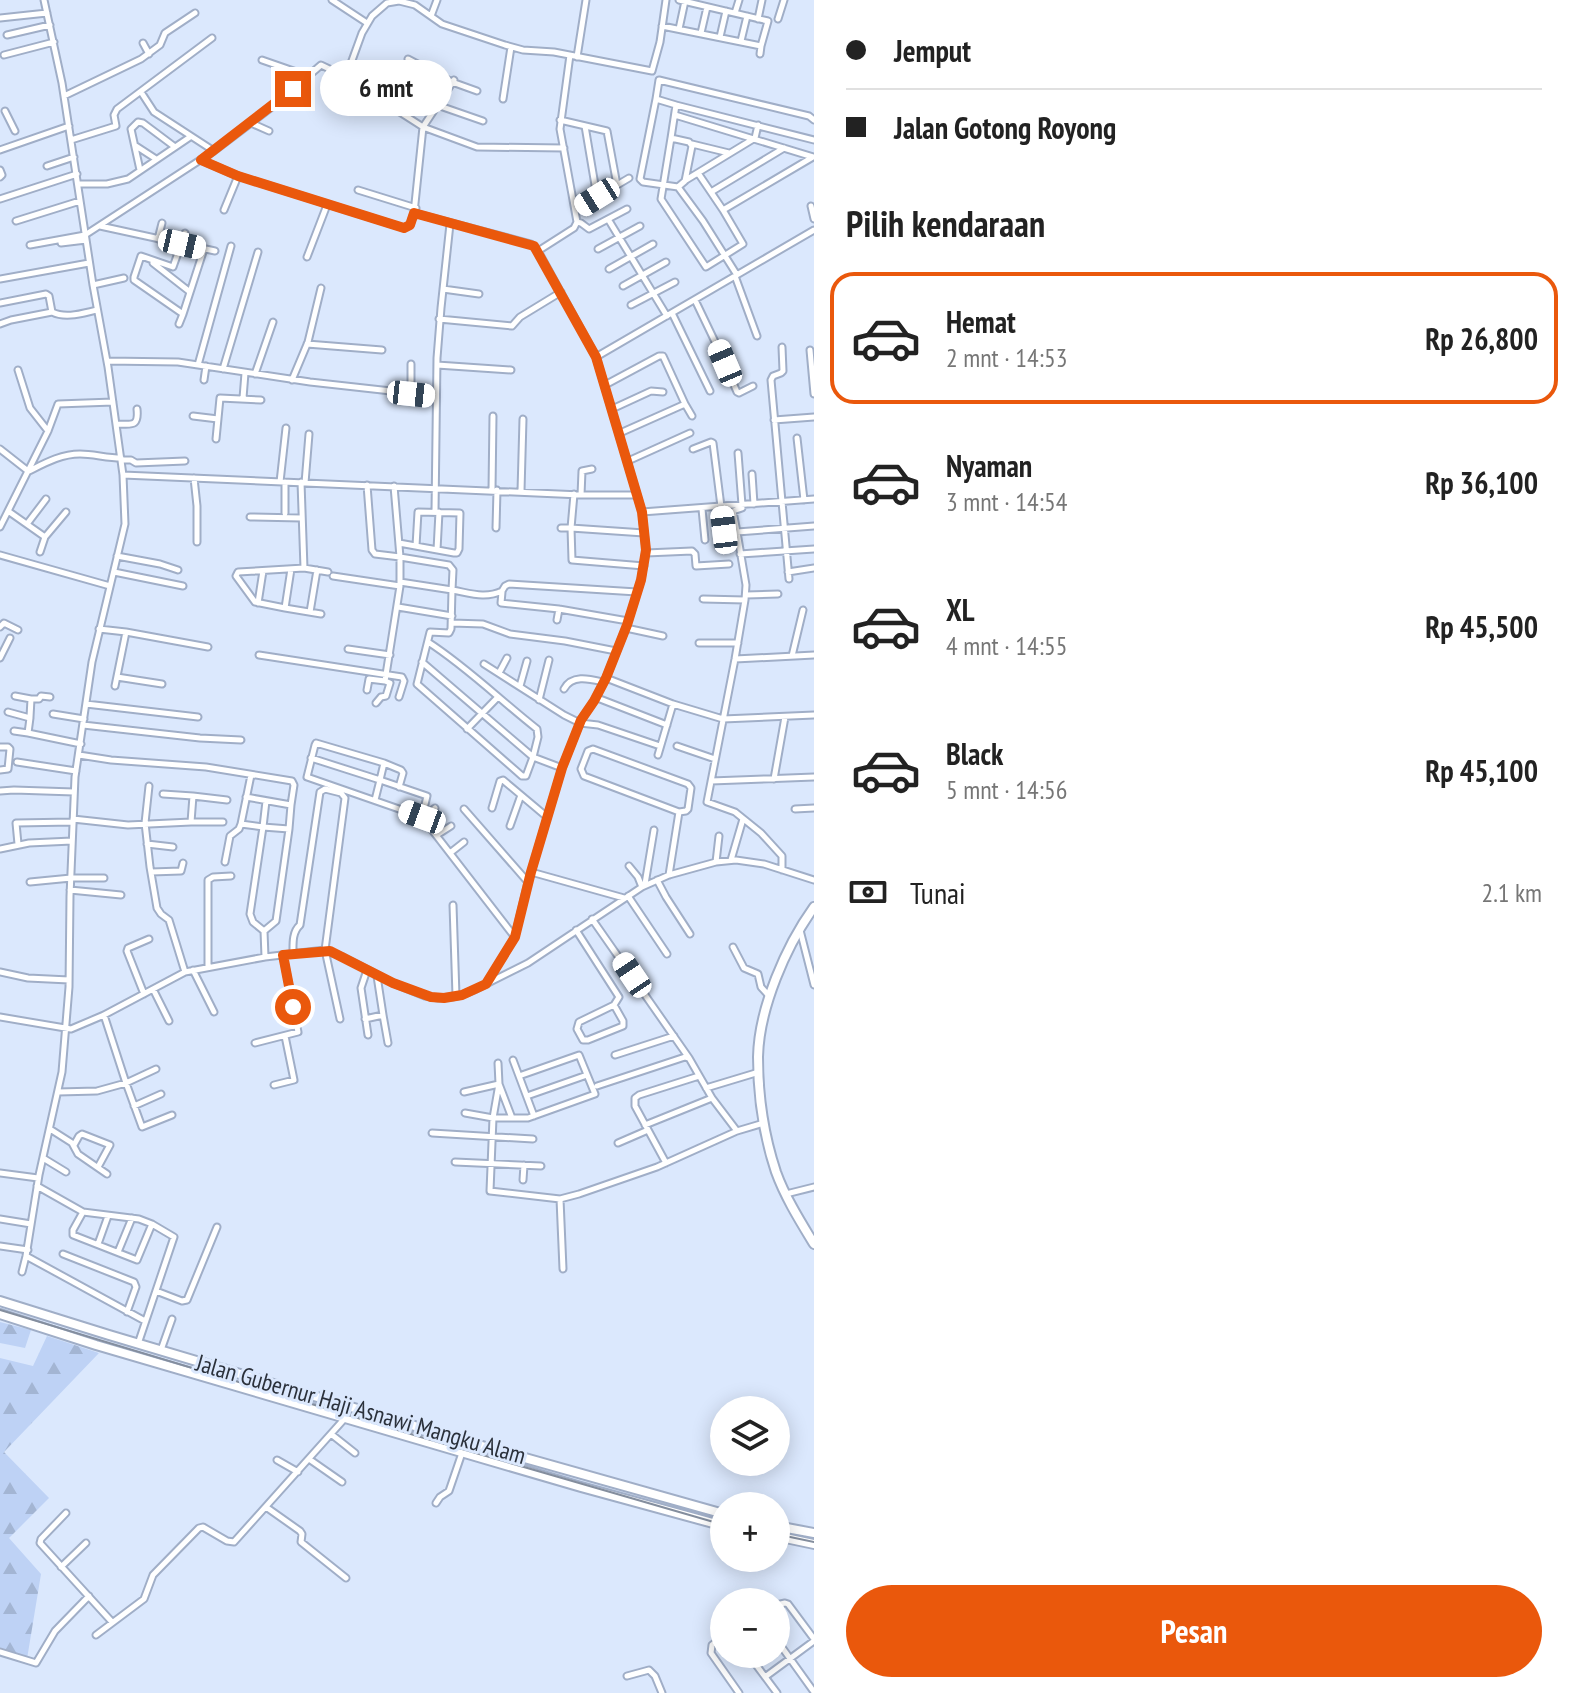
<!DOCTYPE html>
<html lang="id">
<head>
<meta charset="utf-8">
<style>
	body { margin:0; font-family:"PT Sans Narrow",sans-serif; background:#f2f2f2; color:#222; height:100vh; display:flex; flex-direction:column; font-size:30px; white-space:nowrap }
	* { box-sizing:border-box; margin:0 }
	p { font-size:26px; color:#767676 }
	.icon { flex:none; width:44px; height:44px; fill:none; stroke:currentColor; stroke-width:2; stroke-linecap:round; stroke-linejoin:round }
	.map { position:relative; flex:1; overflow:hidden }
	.side { display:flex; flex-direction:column; background:#fff; width:760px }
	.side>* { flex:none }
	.hud { display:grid; align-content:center; height:176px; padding:0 32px; background:#fff }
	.tools { position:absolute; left:710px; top:1396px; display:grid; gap:16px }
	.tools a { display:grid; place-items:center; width:80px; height:80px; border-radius:50%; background:#fff; box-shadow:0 4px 20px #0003; font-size:40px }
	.end { position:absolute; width:36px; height:36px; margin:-18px; border:10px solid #ea580c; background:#fff; box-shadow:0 0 0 4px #fff }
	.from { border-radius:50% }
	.bubble { position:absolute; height:56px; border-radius:28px; background:#fff; box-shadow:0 4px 20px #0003; font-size:26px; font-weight:800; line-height:56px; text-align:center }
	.car { position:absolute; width:24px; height:48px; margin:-24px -12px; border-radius:10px; box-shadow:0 0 6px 2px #0007; background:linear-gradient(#fff 24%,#345 0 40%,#fff 0 76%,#345 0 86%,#fff 0) }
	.hud b { display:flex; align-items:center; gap:28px; height:76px; font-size:30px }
	.hud b+b { border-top:2px solid #e0e0e0 }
	.hud i { width:20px; height:20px; background:#222 }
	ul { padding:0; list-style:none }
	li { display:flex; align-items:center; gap:24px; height:132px; margin:0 16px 12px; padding:0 16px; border:4px solid transparent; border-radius:24px }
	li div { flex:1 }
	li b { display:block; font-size:30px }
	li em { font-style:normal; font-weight:800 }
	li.active { border-color:#ea580c }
	li>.icon { width:72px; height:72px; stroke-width:1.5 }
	h2 { padding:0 32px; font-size:36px; line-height:96px }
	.pay { display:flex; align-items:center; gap:20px; height:88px; padding:0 32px; font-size:30px }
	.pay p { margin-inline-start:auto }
	.action { display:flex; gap:16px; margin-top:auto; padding:16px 32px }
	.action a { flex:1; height:92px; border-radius:48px; background:#ea580c; color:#fff; font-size:32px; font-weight:800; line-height:92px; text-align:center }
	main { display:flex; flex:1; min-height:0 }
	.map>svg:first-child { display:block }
</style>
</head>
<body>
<main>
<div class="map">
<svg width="814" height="1693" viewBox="0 0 814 1693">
	<defs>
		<pattern id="forest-firs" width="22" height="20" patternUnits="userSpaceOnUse" patternTransform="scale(2)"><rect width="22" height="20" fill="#bed2f5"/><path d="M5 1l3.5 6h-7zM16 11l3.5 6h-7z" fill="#a3b5d3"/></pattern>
	</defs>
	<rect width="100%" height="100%" fill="#dbe8fd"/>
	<path fill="url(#forest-firs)" d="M0,1322L31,1330L25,1348L0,1343Z
		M47,1336L99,1353L4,1452L49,1498L9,1538L41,1574L27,1659L0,1651V1358L33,1366Z"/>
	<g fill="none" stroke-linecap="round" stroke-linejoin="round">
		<defs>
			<path id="minor" d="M44,0L62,83L93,285L108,367L123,475
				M332,0L367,23
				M735,13L739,0
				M431,16L437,0
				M0,18L47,13
				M758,19L762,0
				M778,19L784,0
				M662,26L761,46L768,21L679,0
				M679,29L685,1
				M701,33L707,7
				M7,35L50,25
				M720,37L726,11
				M741,41L747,16
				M143,43L149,54
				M760,54L761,46
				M4,55L54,42
				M570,55L560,129L577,222L574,228L538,251L596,357L637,495
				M577,57L586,0
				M408,59L452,82L477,91
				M262,60L308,76
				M342,75L350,66L362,33L372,16L387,3L399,1L415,5L442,24L505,45L523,50L554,52L652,71L660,42L666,0
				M388,76L437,105L483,121
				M454,80L423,127L414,213L531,244L538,251
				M141,92L154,112L214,151
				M64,96L141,59L160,45L165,33L195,13
				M503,99L511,47
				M656,99L640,179L643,182L678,187
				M676,105L814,140
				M5,111L15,131
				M675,115L813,157
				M560,120L607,131L617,185
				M251,123L269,131
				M585,126L597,197
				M671,138L661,199L706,267L743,244L723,210L813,157
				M71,140L116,126L114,115L117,109L212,38
				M692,144L729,153
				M136,146L156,159
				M0,150L69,126
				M201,160L238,176L404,228L410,225L414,213
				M47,166L74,157
				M0,170L2,175L0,177
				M140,170L131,129L138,122L143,123L175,147
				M698,173L723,210
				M686,180L755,138L758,125
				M78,184H107L128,179L190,137
				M358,190L416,208
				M711,192L784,148
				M0,199L77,174
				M811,206L814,219
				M224,210L238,176
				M575,210L629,178
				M608,219L627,209
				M16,221L80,201
				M577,222L581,223L589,229L608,219L667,316
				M100,226L215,251
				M158,239L162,223
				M61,243L86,240
				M30,245L85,235L214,151L277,103L321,65L342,75L423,127L477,147L564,148
				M598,249L640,226
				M307,257L327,205
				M153,263L190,292
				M609,269L653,244
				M737,275L703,221L678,187L685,181L692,146L689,142L671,138L676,105L656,99L659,80L809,116L814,120
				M735,276L757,336
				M0,279L89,263
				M93,285L124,278
				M623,286L666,262
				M443,289L479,294
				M695,300L718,348L737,392L739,393L753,386
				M0,303L46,294L49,296L52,312
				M631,305L675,282
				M672,313L710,391
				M183,314L204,249
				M439,319L512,326L520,317L561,292
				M0,324L11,320L52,312C66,319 83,313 97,310
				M179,324L183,314L134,280V277L141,256L173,267L185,233
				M307,344L382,350
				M782,347L783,371L781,373L773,376L771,380L789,579
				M810,350L814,394
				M596,357L814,230
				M107,361L178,362L310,382L436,396
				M411,364V394
				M198,365L231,246
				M437,365L511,370
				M223,369L258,252
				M18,370L30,408L48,431
				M255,374L273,322
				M204,380L206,366
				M292,380L308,342L321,288
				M605,385L659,356H663L685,404L620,433
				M243,398L245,373
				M685,404L692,416
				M612,409L651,391L663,392
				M193,416L218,419
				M774,420L814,417
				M116,424C131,424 139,428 137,409
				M797,438L804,500
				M216,439L220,398L261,400
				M0,449L28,471
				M693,449L711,442L713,443L724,530
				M738,453L742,505
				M121,460H131L136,463L185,461
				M628,461L690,433
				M29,471C45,463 61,454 80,454C93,454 107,458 121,458
				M752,474L754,504
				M194,478L197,506V542
				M280,482L286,428
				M301,482L304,568
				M305,483L309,434
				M367,485L372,550L375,554L400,557V585
				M394,486L400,557L449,565L453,570L452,590L400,582
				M492,490L493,416
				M521,491L523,419
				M574,494L571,528L644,533
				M581,495L582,471L592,469
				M702,509L705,540
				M8,511L45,537L40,552
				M435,512L437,358L441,308L450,224
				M642,512L814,499
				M285,513V482
				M250,517L301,518
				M27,524L46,499
				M0,527L48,431L58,404L113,402
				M496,528L497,490
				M561,528H571L572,560L644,566
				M737,532L733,511L742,508
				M45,537L66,512
				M399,543L454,553H457L459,549L460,513L418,512L416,546
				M437,550L439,512
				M646,553L692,551L695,554L696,566L729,564
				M740,554L814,549
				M0,555L110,586
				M117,556L160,564L178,570
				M291,569L285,608L255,602L236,576L238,572L304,568L328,572
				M114,572L183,586
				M788,572L814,568
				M333,576L400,586L385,681L369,679L367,690
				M502,592L501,603L559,609L628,621
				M746,595L778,594
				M703,599L745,600
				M258,603L263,571
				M398,607L452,616
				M285,608L321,614
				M310,612L317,570
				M557,620L559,609
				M452,623L483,624L510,634L565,641L616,651
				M0,627L4,623L18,630
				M626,628L663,636
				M99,629L126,632
				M699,643H738
				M348,649L390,655
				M259,655L402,677L404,681L399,697
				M792,656L803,610
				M0,658L10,638
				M735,659L814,655
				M422,662L533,757L538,737L537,729C500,700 467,667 428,642
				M484,664L564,715L580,723L598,725L660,746
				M499,673L507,658
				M117,677L162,684
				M606,678L673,704L723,719L814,715
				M115,686L126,632L208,647
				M520,686L527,661
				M564,689C572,674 590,679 603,682
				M15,696L31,699L30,717
				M31,699H39L41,696L50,697
				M600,699L667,725
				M539,700L549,660
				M376,703L381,697L386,696L390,683L385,681
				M86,704L198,717
				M8,712L30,718L28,733L81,744
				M53,714L84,719
				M83,725L200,738L241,740
				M467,729L497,698
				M14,731L28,733
				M677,746L715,759
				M0,747H8L10,749L8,769L0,770
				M79,755L111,760L206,767L292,781L294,785L291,805
				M658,755L673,704
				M311,758L380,780L384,763L316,743L315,745L307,777L422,817L514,936
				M17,762L76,771
				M384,763L401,770L403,773L399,787
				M562,768L533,757L526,776H522L417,684L430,632L449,633L451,629L452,590C470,593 485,599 502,591L505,586L509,584L637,592
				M251,775L241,824L263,827L250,914L253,922L264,931L265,957
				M774,779L785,717
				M711,781L814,777
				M149,786L145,823L150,867L157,908L161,914L169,920L185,972
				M0,791L14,790L74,792
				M163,794L193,796
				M246,797L291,805L289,829
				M375,800L380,780L427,796L422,817
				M492,808L500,781L503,780L547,817
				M464,809L527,881
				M795,809L814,808
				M424,817L435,808
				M73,819L128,825L191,822L193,796L227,800
				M191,822H223
				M510,826L521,795
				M437,835L451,826
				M18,844L16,823L72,822
				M147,844L173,847
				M0,849L29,843L72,841
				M450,853L464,842
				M731,860L743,819
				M225,862L230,836L239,829L241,824
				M716,862L719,836
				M629,866L638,877L642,887
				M782,870V856L761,833L735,812L707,802L735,659L745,600L746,585L737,532L814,526
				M151,872L181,871L183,863
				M531,872L624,898
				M669,875L679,812L584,776L581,769L588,751L593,749L688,784L691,788L688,809L686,811L679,812
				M657,880L666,897L690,934
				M30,882L71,878H104
				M645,884L654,830
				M70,890L121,895
				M628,896L667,954
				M453,905L456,996
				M592,919L689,1058L712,1098L737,1131
				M576,930L619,997L614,1005L579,1022L577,1029L583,1040H588L623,1026V1021L614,1005
				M800,930L814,985
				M264,931L276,921L289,829L263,827L266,801
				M733,947L744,968L758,974L761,987L770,997
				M293,954C293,944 292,932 300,925L320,792L325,789L341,793L345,798L325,950L340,1019
				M208,967V880L213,877L231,876
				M193,970L214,1012
				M367,970L361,988L368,1035
				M0,972L28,978L69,980
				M377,976L383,1015
				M153,989L169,1021
				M144,994L127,951L128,948L149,939
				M104,1015L126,1083L156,1069
				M0,1017L71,1029L104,1015L185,972L265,957L325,950L343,957L393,983L425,996L438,998L452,997L462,995L476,989L528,963L642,887L669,875L716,862L736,860L764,864L814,880
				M365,1019L383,1015L388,1043
				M255,1043L298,1032L283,955
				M615,1055L674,1036
				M513,1060L534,1116
				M498,1063L499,1084L493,1118L490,1191L560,1199L579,1194L657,1167L737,1131L764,1123
				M274,1085L294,1080L285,1036
				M597,1086L685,1057L688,1058
				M706,1088L759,1072
				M58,1092L97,1091L126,1083L142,1127L172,1115
				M464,1092L499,1084L512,1118
				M527,1096L587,1075
				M134,1106L161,1094
				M465,1113L493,1118H528L595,1094L579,1055L519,1076
				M645,1125L712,1098
				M50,1129L72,1143L78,1154L107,1174
				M432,1133L533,1139
				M618,1143L648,1130
				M74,1145L79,1136L82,1134L110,1145L98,1167
				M43,1158L66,1172
				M455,1162L541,1166
				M666,1163L635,1106V1098L639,1095L699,1076
				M0,1173L38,1178
				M523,1180L524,1165
				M37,1186L83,1212L139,1219L152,1224L174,1237L138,1344
				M786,1194L814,1187
				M560,1199L563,1269
				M83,1212L73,1230V1235L137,1260L152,1224
				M0,1219L31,1224
				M98,1244L108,1216
				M0,1246L28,1250
				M118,1252L132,1218
				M63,1254L134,1282L136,1287L127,1312
				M26,1256L145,1321
				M22,1272L26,1256L39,1175L62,1072L69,987L70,896L75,777L92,662L125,524L123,475L581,495H637L642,512L646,550L641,580L627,625L606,678L594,701L581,720L562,768L528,882L515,937L486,984
				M156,1291L182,1301L187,1300L217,1227
				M161,1350L172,1319
				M331,1434L355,1453
				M309,1459L342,1482
				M277,1460L298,1472
				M436,1503L440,1497L449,1491L462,1453
				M266,1507L300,1531L302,1534L301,1542L346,1578
				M66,1513L41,1539L40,1543L112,1622
				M61,1567L86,1543
				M776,1605L785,1603L788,1604L814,1639
				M96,1635L144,1599L153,1575L199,1528L203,1527L227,1541L234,1542L346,1417
				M724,1636L712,1645L711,1653L739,1693
				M776,1639L814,1692
				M0,1652L36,1663L55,1631L89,1596
				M748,1654L777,1693
				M627,1676L649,1670L655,1676L662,1693
				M765,1677L814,1641"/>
			<path id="highway" d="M814,907C786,946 759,1008 758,1057C758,1095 764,1136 776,1172C785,1197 800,1221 814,1244
				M0,1301L109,1335L475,1444L724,1514
				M0,1314L96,1345L581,1487L724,1526
				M776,1526L814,1533
				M776,1536L814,1544"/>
		</defs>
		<use href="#minor" stroke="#a0aec7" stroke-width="9"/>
		<use href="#highway" stroke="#a0aec7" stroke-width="12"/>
		<use href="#minor" stroke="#fff" stroke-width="5"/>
		<use href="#highway" stroke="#fff" stroke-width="8"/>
		<path stroke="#848e9e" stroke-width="2" d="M0,1310L424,1438L724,1525
			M776,1534L814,1542"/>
	</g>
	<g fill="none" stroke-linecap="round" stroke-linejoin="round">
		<path stroke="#ea580c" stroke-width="10" d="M293,1007L283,955L330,951L393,983L431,997L444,998L462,995L486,984L515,937L531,872L562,768L581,720L594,701L606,678L627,625L641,580L646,550L642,512L637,495L596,357L534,246L414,213L410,225L404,228L238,176L201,160L293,89"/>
	</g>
	<g text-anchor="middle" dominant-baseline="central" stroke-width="6" stroke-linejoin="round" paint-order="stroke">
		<g font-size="24" fill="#2b313b" stroke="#dbe8fd">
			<text transform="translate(361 1409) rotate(16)">Jalan Gubernur Haji Asnawi Mangku Alam</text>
		</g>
	</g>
</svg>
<div class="tools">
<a><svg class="icon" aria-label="layers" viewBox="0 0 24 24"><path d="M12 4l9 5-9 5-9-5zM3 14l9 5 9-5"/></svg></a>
<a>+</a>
<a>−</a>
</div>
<i class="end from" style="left:293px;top:1007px"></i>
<i class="end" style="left:293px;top:89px"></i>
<div class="bubble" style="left:320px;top:60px;width:132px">6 mnt</div>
<i class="car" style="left:597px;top:197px;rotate:238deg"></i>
<i class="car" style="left:182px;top:244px;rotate:103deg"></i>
<i class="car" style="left:725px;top:363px;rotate:337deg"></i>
<i class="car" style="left:411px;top:394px;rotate:96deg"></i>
<i class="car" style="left:724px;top:530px;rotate:353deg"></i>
<i class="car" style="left:422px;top:817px;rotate:290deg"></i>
<i class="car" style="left:632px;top:975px;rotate:326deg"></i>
</div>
<section class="side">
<div class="hud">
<b><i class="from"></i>Jemput</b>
<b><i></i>Jalan Gotong Royong</b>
</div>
<h2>Pilih kendaraan</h2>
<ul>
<li class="active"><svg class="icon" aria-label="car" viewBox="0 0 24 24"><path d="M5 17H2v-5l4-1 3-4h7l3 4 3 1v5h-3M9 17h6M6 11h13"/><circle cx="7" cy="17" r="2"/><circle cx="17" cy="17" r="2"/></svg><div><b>Hemat</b><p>2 mnt · 14:53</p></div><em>Rp 26,800</em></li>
<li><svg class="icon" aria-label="car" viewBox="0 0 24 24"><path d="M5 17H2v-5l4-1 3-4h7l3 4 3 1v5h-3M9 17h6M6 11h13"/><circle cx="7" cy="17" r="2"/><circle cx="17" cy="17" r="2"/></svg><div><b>Nyaman</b><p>3 mnt · 14:54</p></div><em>Rp 36,100</em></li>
<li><svg class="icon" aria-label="car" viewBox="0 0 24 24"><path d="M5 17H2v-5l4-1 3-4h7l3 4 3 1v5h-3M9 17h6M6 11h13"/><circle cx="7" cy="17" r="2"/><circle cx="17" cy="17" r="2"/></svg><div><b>XL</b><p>4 mnt · 14:55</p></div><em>Rp 45,500</em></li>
<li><svg class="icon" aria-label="car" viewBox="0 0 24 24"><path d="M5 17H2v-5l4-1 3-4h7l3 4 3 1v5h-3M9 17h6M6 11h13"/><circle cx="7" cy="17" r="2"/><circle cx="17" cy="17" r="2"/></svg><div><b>Black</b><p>5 mnt · 14:56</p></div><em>Rp 45,100</em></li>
</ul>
<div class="pay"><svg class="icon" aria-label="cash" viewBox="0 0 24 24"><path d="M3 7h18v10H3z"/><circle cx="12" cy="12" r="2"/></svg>Tunai<p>2.1 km</p></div>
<div class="action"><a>Pesan</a></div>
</section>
</main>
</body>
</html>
